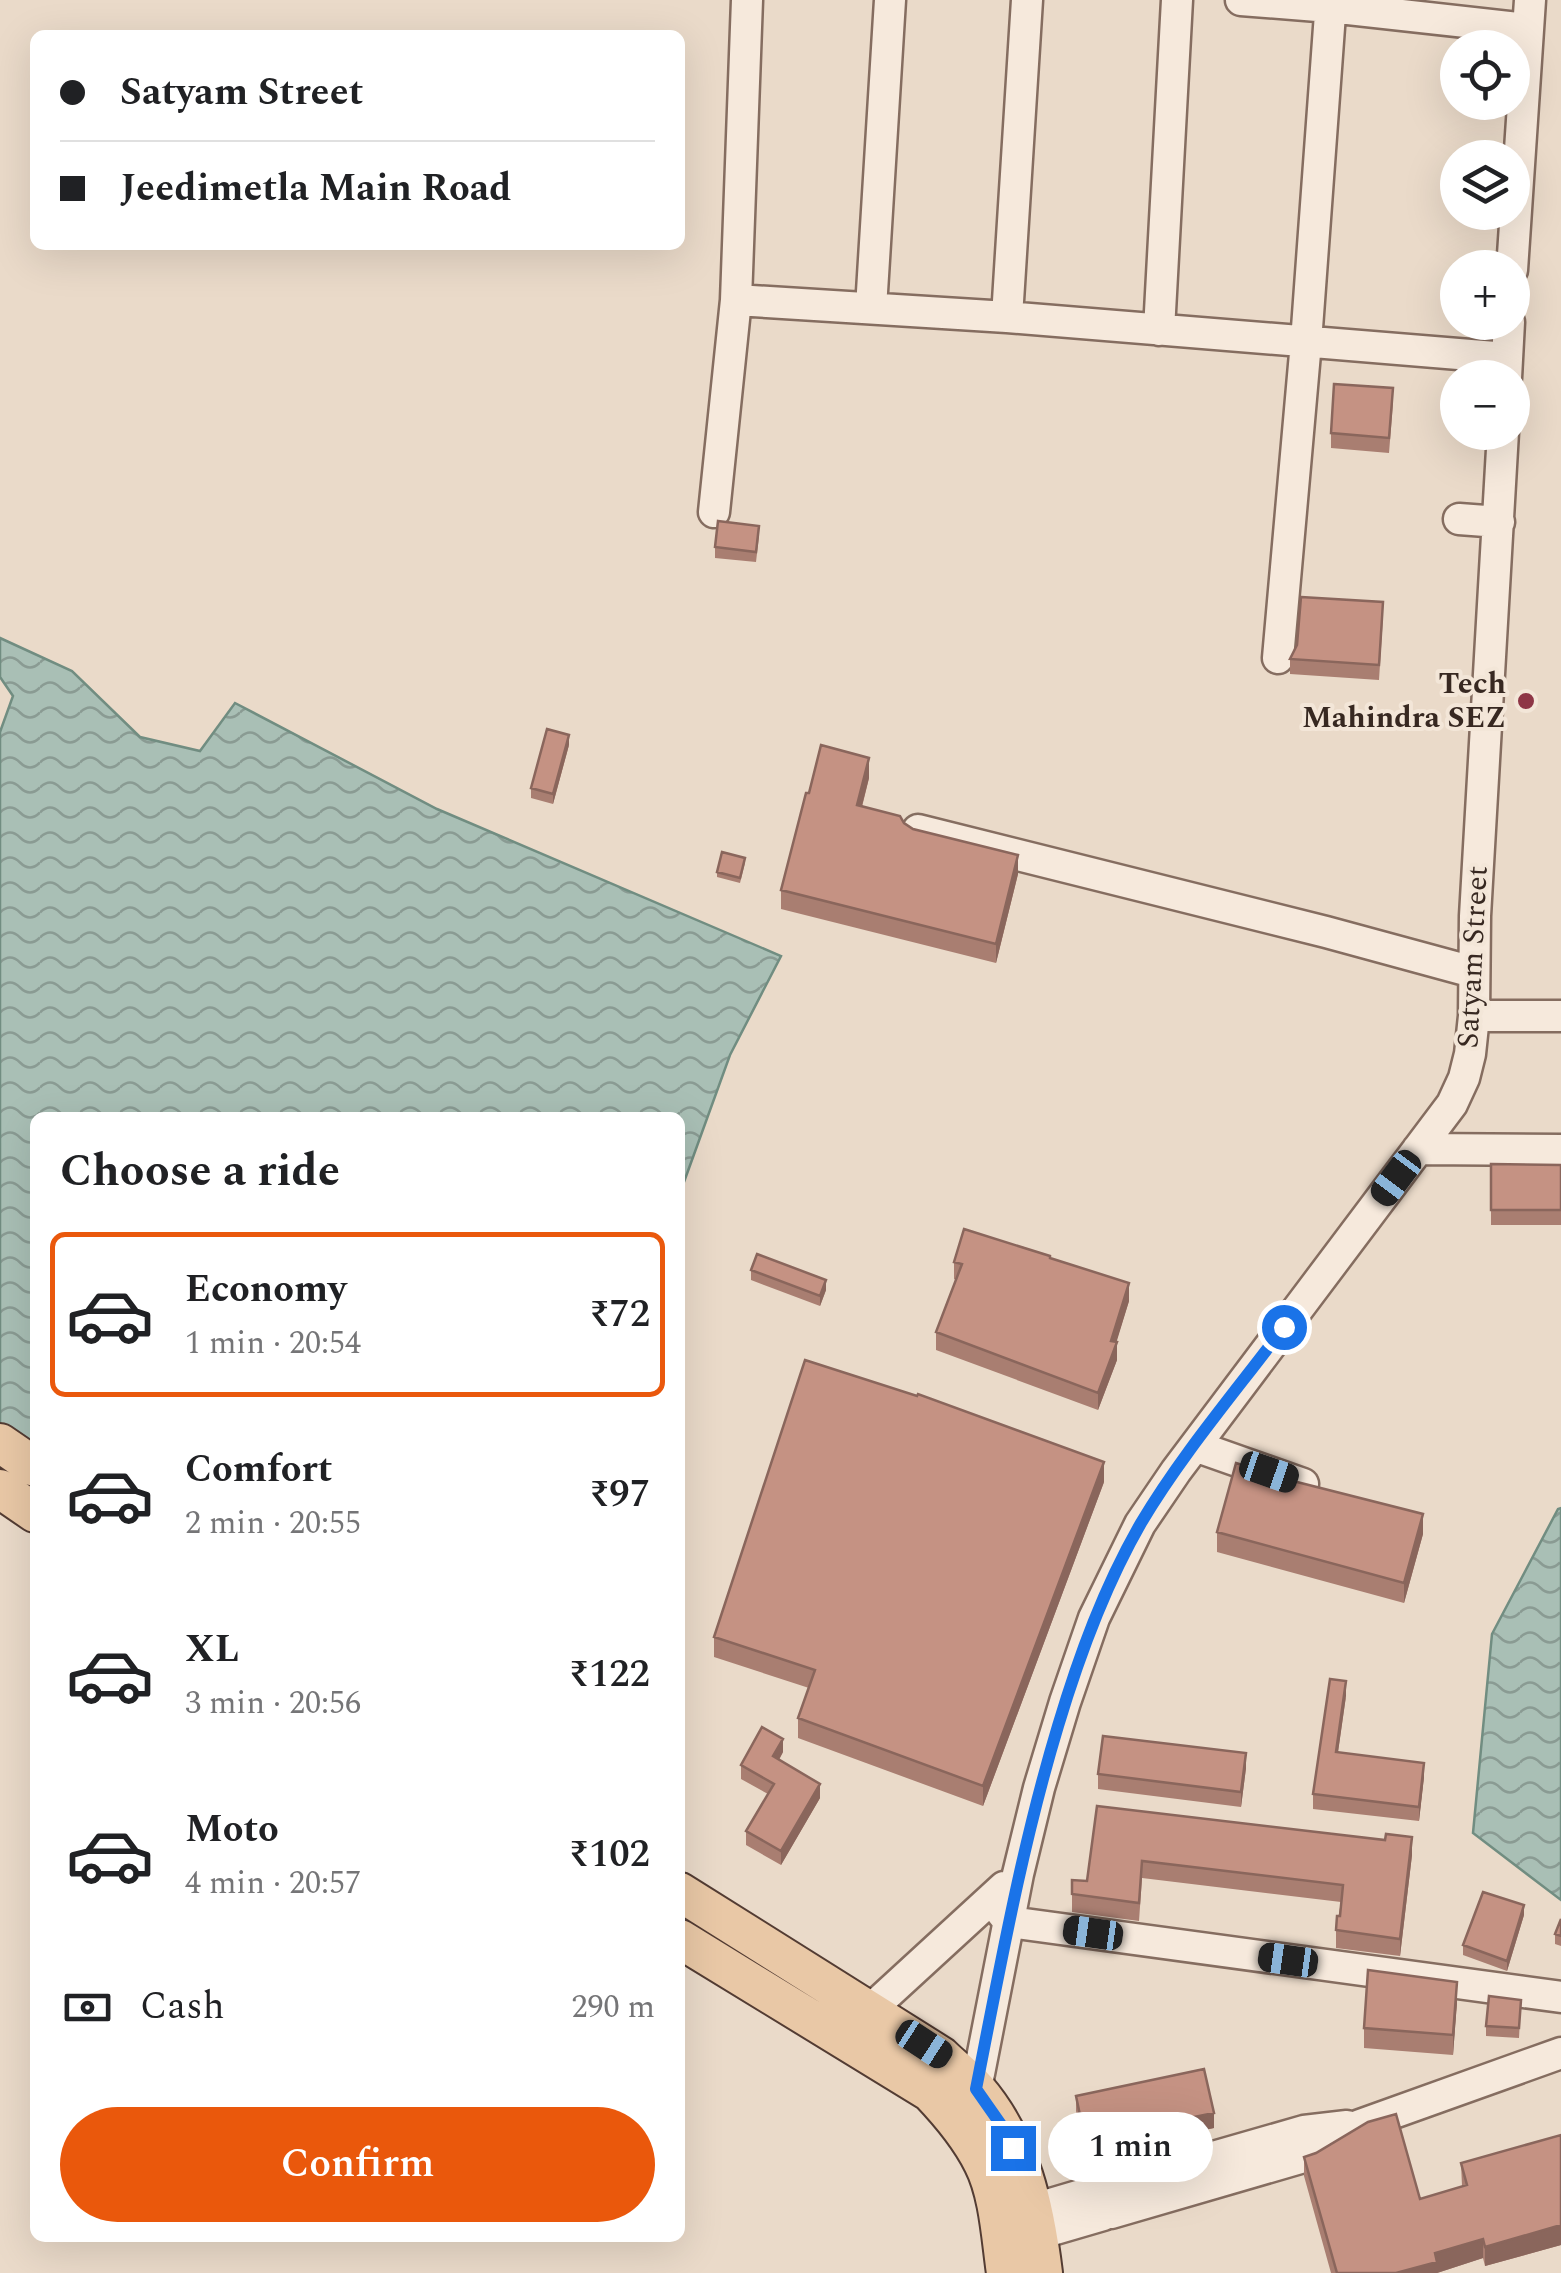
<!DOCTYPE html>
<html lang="en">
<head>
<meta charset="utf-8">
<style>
	body { margin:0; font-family:Spectral,serif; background:#f2f2f2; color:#202124; height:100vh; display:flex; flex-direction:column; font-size:38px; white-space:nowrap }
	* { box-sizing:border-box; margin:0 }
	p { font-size:32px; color:#757577 }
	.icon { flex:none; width:55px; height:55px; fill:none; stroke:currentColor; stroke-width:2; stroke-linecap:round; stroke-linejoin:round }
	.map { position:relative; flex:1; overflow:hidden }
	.side { position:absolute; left:30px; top:1112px; width:655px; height:1130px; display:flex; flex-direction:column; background:#fff; border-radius:15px; box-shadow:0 10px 40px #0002 }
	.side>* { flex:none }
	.banner { position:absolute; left:30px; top:30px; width:655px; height:220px; border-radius:15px; box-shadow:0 10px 40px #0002; display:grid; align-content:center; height:220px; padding:0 30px; background:#fff }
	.buttons { position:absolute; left:1440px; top:30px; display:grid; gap:20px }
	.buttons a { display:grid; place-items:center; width:90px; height:90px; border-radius:50%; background:#fff; box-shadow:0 10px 40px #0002; font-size:50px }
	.end { position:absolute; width:45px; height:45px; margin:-22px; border:12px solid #1a73e8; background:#fff; box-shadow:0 0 0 5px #fff }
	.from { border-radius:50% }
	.bubble { position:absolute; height:70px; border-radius:35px; background:#fff; box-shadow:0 10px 40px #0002; font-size:32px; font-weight:600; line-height:70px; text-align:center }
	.car { position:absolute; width:30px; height:60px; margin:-30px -15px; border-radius:12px; box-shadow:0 0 8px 2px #0007; background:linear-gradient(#222 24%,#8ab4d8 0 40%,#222 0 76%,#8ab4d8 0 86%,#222 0) }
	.banner b { display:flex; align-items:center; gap:35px; height:95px; font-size:38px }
	.banner b+b { border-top:2px solid #e0e0e0 }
	.banner i { width:25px; height:25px; background:#202124 }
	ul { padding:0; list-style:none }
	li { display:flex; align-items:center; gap:30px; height:165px; margin:0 20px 15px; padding:0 10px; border:5px solid transparent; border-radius:15px }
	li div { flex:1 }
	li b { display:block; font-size:38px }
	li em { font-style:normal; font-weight:600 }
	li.active { border-color:#ea580c }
	li>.icon { width:90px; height:90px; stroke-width:1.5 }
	h2 { padding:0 30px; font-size:45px; line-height:120px }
	.pay { display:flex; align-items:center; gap:25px; height:110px; padding:0 30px; font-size:38px }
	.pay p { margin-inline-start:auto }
	.action { display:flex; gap:20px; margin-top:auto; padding:20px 30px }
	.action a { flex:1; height:115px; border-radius:60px; background:#ea580c; color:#fff; font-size:40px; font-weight:600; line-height:115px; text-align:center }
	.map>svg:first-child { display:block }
</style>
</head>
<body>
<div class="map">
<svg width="1561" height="2273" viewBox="0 0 1561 2273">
	<defs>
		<pattern id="water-waves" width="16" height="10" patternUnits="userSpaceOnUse" patternTransform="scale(2.5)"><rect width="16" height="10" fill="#a9bfb5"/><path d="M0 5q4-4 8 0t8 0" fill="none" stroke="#8a9b93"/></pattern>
	</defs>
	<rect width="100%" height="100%" fill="#eadac9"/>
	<path fill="url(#water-waves)" stroke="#718d81" stroke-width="2.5" d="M0,638L72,671L140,737L200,751L235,703L437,809L781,956L730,1055L680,1193V1118H35V1451L0,1428V732L13,696L0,677Z
		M1561,1508V1900L1473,1833L1492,1634L1558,1509Z"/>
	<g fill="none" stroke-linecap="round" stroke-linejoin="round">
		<defs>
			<path id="minor" d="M747,0L736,300L1007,317L1507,358
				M1241,0L1330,7L1528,29
				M1512,270L1530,0
				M871,308L890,0
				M1007,317L1027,0
				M1159,330L1177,0
				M1506,378L1509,322
				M714,512L736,300
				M1459,519L1499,522
				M1278,658L1306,342L1331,0
				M918,830L1326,932L1473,972
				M1474,1016H1561
				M1418,1149L1561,1150
				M1195,1446L1303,1484
				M991,1899L1009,1922L1561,1997
				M870,2010L1004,1887
				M976,2089L1018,1874L1039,1788L1065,1702L1094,1618L1140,1524L1176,1471L1452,1104L1464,1078L1470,1054L1474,1016L1475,916L1503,432
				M1102,2189L1304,2131L1347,2126
				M1034,2209L1095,2191
				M1111,2213L1307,2156L1360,2125L1561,2053
				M1038,2234L1103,2215"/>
			<path id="major" d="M0,1443L35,1467
				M0,1489L35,1513
				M680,1892L941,2056C952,2067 966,2077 976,2089C1021,2141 1035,2207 1043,2273
				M680,1939L930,2092C950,2113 970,2137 983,2163C999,2194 1001,2239 1006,2273"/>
		</defs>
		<use href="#minor" stroke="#856d60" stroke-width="35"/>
		<use href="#major" stroke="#533c33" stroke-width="42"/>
		<use href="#minor" stroke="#f6e9dc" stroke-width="30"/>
		<use href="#major" stroke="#e9c8a6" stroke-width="38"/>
	</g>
	<path fill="#a97e71" d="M1393,403L1389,453L1331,448V433Z
		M759,536L756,562L715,558V547Z
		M1383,617L1379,680L1290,674V659Z
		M569,745L553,804L531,798V788Z
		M869,778L862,807L904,823L913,829L1018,874L996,963L781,909V890L809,793Z
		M745,863L740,883L717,877V872Z
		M1491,1164L1561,1165V1225H1491Z
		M1050,1259L1129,1301L1116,1342L1117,1360L1098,1410L936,1350V1332L956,1280L954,1279V1262Z
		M751,1270L826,1290L820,1306L751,1280Z
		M1104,1482L983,1806L798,1738V1718L809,1688L714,1657V1637Z
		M1217,1532L1423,1534L1404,1603L1217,1552Z
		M1346,1696L1338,1752L1424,1777L1419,1821L1313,1809V1794Z
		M783,1752L779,1760L820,1798L781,1865L746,1845V1831L768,1794L741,1779V1765Z
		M1246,1768L1241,1807L1098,1789V1774Z
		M1097,1806L1412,1855L1400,1956L1336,1948V1930L1341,1902L1142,1878L1139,1921L1072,1912V1894L1087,1881Z
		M1524,1915L1507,1971L1463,1955V1945Z
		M1561,1919V1946L1555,1944V1934Z
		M1521,2000L1519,2038L1486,2036V2026Z
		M1457,2002L1453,2055L1364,2048V2028Z
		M1076,2096L1214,2128L1085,2154L1076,2111Z
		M1561,2135V2245L1485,2266L1483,2258L1437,2273H1331L1304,2176V2157L1420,2199L1462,2186L1461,2163Z"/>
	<path fill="#8a665c" d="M569,735V745L553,804V794Z
		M869,758V778L857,825V805Z
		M1018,855V874L996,963V944Z
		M826,1280V1290L820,1306V1296Z
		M1129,1283V1301L1115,1347L1117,1342V1360L1098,1410V1393L1111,1341Z
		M1104,1462V1482L983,1806V1786Z
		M1423,1514V1534L1404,1603V1583Z
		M1346,1681V1696L1336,1766V1752Z
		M783,1739V1752L773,1770V1756Z
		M1246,1753V1768L1241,1807V1792Z
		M1424,1763V1777L1419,1821V1807Z
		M820,1784V1798L781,1865V1851Z
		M1412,1837V1855L1400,1956V1939Z
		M1524,1905V1915L1507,1971V1961Z
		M1457,1982V2002L1453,2055V2035Z
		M1214,2113V2128L1085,2154V2139Z
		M1561,2225V2245L1485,2266V2247Z
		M1483,2239V2258L1437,2273H1396L1435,2253Z"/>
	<path fill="#c59283" stroke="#8a665c" stroke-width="2.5" d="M1334,384L1393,388L1389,438L1331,433Z
		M718,521L759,526L756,552L715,547Z
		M1301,597L1383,602L1379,665L1290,659L1297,645Z
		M547,729L569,735L553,794L531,788Z
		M821,745L869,758L857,805L900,816L904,823L913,829L1018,855L996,944L781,890L806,793H809Z
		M722,852L745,858L740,878L717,872Z
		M1491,1164L1561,1165V1210H1491Z
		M964,1229L1050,1256V1258L1129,1283L1111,1341L1117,1342L1098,1393L936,1332L962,1264L954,1262Z
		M757,1254L826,1280L820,1296L751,1270Z
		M805,1360L917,1396L918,1394L1104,1462L983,1786L798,1718L815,1670L714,1637Z
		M1236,1463L1297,1482L1423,1514L1404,1583L1217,1532Z
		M1330,1679L1346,1681L1336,1752L1424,1763L1419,1807L1313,1794Z
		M762,1727L783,1739L773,1756L820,1784L781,1851L746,1831L774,1784L741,1765Z
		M1103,1736L1246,1753L1241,1792L1098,1774Z
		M1097,1806L1385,1840L1386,1834L1412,1837L1400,1939L1336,1930L1337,1916H1340L1343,1885L1142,1861L1139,1903L1072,1894V1880L1087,1881Z
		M1483,1892L1524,1905L1507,1961L1463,1945Z
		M1561,1919V1936L1555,1934Z
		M1368,1970L1457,1982L1453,2035L1364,2028Z
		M1489,1996L1521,2000L1519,2028L1486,2026Z
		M1204,2069L1214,2113L1085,2139L1076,2096Z
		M1396,2114L1420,2199L1467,2185L1461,2163L1561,2135V2225L1485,2247L1483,2239L1435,2253L1437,2262L1396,2273H1337L1304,2157L1316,2153L1368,2122Z"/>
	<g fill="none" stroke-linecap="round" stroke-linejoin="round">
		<path stroke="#1a73e8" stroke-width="12" d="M1013,2148L1004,2129L976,2089C1000,1967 1022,1845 1058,1726C1079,1656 1104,1587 1141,1523C1182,1454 1236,1391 1284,1327"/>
	</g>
	<circle fill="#8e3646" stroke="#f3e6d8" stroke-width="4" cx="1526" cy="701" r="10"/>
	<g text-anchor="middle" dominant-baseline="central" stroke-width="8" stroke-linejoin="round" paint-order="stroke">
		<g font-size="30" font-weight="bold" fill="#372821" stroke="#f3e6d8" text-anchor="end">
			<text x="1506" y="684">Tech<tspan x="1506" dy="34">Mahindra SEZ</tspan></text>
		</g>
		<g font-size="30" fill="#372821" stroke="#f3e6d8">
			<text transform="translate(1473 957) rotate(-87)">Satyam Street</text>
		</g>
	</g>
</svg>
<div class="buttons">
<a><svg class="icon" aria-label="locate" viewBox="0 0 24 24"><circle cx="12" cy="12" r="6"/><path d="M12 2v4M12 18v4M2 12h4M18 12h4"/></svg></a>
<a><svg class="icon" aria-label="layers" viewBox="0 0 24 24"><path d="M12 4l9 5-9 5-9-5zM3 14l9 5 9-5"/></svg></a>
<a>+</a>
<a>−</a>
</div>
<i class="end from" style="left:1284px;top:1327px"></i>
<i class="end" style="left:1013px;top:2148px"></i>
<div class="bubble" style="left:1048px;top:2112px;width:165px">1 min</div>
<i class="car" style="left:1396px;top:1178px;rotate:217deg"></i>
<i class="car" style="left:1269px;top:1472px;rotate:109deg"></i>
<i class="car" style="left:1093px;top:1933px;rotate:278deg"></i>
<i class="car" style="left:1288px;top:1960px;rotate:278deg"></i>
<i class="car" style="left:924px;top:2044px;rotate:123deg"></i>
<div class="banner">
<b><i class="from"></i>Satyam Street</b>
<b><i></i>Jeedimetla Main Road</b>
</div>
<section class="side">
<h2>Choose a ride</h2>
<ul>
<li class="active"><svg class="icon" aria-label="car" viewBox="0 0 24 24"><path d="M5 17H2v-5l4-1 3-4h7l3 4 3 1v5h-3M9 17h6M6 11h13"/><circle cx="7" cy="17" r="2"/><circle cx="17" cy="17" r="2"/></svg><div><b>Economy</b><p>1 min · 20:54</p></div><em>₹72</em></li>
<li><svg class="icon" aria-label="car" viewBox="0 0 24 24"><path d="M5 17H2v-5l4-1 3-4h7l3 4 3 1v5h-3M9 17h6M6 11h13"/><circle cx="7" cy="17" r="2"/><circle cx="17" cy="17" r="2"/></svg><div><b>Comfort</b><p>2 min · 20:55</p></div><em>₹97</em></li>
<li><svg class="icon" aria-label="car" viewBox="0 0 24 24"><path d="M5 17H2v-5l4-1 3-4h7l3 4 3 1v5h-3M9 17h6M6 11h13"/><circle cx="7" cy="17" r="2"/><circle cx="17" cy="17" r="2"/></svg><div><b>XL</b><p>3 min · 20:56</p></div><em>₹122</em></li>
<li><svg class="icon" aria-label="car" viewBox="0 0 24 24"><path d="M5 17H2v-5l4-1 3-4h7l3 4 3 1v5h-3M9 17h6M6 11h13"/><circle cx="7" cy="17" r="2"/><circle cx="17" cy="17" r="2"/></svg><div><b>Moto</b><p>4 min · 20:57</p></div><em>₹102</em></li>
</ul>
<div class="pay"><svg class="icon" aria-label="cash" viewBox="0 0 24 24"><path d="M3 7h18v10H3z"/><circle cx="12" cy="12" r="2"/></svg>Cash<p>290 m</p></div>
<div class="action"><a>Confirm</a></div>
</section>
</div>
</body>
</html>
